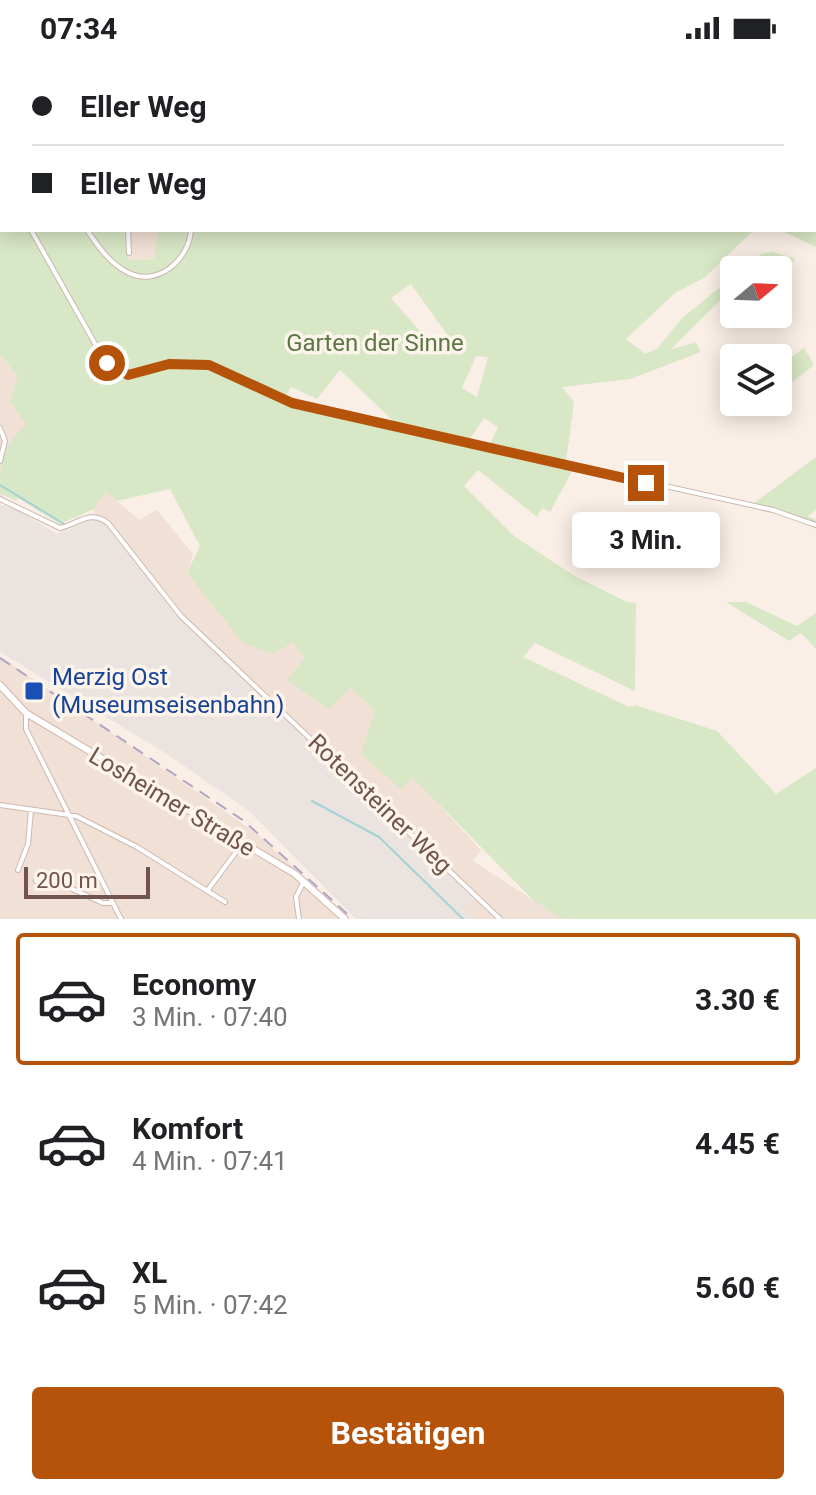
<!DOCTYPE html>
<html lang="de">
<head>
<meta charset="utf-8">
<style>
	body { margin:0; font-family:Roboto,sans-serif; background:#f6f6f6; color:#202124; height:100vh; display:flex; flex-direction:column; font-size:30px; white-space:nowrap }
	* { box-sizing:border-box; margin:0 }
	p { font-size:26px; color:#757577 }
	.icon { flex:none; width:44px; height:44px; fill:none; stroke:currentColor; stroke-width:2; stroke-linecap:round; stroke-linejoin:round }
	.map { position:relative; height:863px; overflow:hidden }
	.details { display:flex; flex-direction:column; background:#fff; flex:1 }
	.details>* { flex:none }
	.hud { position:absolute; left:0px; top:0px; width:816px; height:176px; box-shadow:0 4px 20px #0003; display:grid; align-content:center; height:176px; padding:0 32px; background:#fff }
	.needle { width:52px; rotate:71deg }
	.controls { position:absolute; left:720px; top:200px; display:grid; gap:16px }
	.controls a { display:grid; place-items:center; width:72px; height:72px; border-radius:8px; background:#fff; box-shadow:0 4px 20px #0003; font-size:40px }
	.scale { position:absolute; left:24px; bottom:20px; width:126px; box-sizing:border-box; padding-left:8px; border:4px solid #71544d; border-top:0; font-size:22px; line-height:28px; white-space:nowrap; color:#71544d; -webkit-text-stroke:6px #fdf4eb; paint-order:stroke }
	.end { position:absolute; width:36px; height:36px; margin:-18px; border:10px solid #b45309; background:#fff; box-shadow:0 0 0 4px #fff }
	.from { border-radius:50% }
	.bubble { position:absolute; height:56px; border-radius:8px; background:#fff; box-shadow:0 4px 20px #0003; font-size:26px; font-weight:700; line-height:56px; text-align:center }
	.hud b { display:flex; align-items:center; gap:28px; height:76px; font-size:30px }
	.hud b+b { border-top:2px solid #e0e0e0 }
	.hud i { width:20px; height:20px; background:#202124 }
	ul { padding:14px 0 0; list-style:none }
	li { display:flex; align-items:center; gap:24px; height:132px; margin:0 16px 12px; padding:0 16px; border:4px solid transparent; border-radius:8px }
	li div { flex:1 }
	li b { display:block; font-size:30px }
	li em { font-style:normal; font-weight:700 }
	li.selected { border-color:#b45309 }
	li>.icon { width:72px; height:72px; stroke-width:1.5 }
	.primary-button { display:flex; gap:16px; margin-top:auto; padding:16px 32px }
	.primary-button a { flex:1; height:92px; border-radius:8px; background:#b45309; color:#fff; font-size:32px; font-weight:700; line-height:92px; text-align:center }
	.status { display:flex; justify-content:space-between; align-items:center; height:56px; padding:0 40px; background:#fff; direction:ltr }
	.status svg { height:22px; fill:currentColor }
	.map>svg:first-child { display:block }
</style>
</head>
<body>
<div class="status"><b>07:34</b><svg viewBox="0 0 49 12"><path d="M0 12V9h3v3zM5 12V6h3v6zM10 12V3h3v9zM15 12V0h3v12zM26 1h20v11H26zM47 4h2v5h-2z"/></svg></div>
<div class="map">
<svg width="816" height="863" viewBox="0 0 816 863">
	<rect width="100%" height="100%" fill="#faefe6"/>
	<path fill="#f1e0d5" d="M0,0H227L2,2L0,14Z
		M564,0H816V22L814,2Z
		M125,174H158L154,203L128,204Z
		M0,299L18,320L26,368L0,449Z
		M106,436L139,464L157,454L193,498L187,517L293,585L305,602L328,653L350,632L375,655L413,721L481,794L473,805L562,863H472L462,854L474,842L176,557L104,467L95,462L94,453Z
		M0,600L256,777L349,863H0Z"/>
	<path fill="#ebe3df" d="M0,449L16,453L57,478L95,462L104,467L176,557L474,843L463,854L472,863H356L248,754L165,697L0,596Z"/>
	<path fill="#d8e7c5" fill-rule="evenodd" d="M227,0H497L499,2H222Z
		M814,22L816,191L780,174L753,175L704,222L675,237L626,283L645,298L657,293L682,262L734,220V231L670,294L696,286L701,296L630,323L562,331L574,346L566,406L572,415L550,456L542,452L537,461L478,414L464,430L514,480L573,519L627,546L636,547L635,635L535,587L523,601L629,651L635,649L717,675L776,738L816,712V863H562L533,844L413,722L401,733L361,698L375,655L350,632L329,653L287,624L305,602L293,586L273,598L243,587L187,517L200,490L170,433L117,445L106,436L94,453L60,468L18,442L16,445L0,437C0,402 3,392 26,368L10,345L18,320L0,299V147L2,174H125L128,204L154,203L158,174H814ZM411,228L448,280L439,297L391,242ZM476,300L488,301L477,341L462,332ZM340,314L391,363L392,369L284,343L291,331L317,343ZM484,362L498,371L489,390L470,383Z
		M772,196L794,202L795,206C774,204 761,214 741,214L761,198Z
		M804,292L814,309L778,337V311Z
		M816,401V454L808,460L816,464V473L795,463L749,451Z
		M726,546H746L797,570L816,557V593L801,577L789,585Z"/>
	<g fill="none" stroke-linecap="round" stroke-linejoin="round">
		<path stroke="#a3d3d3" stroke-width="2" d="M0,429L64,468
			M312,745L379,781L463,863"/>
		<defs>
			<path id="minor" d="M51,0L53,2
				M95,0L97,2
				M108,2L112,0
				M201,2L202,0
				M515,2V0
				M2,124V135
				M31,174L102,300L119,316L142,317L169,308L209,309L292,347L773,454L816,469
				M87,174C98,190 109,207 127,216C157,232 189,204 191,174
				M128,174L129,197
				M0,372L5,385L0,405
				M0,443L60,472C78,468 90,453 108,467L181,560L500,863
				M26,657V673L121,863
				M0,749L76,760L137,791L225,846
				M18,814L28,788L31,754
				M36,825L39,818L103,847H111
				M207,835L242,788
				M299,863L296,841L304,825"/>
			<path id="secondary" d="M0,629L26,657L295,818L345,863"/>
		</defs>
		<use href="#minor" stroke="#cdb8b0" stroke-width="6"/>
		<use href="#secondary" stroke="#d0b7ad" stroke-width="8"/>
		<use href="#minor" stroke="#fff" stroke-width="4"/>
		<use href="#secondary" stroke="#fff" stroke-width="6"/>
		<path stroke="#b1a5c3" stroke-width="2" stroke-dasharray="12 8" stroke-linecap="butt" d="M0,602L244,765L353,863"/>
	</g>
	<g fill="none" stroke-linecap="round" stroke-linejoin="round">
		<path stroke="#b45309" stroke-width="10" d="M107,307L128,319L169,308L209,309L292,347L646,427"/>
	</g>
	<rect fill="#1a4fb4" stroke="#fdf4eb" stroke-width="3" x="24" y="625" width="20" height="20" rx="4"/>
	<g text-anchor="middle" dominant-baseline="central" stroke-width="7" stroke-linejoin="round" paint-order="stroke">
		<g font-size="24" fill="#5b7745" stroke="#fdf4eb">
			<text x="375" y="287">Garten der Sinne</text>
		</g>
		<g font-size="24" fill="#164399" stroke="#fdf4eb" text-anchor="start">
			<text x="52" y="621">Merzig Ost<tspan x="52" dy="28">(Museumseisenbahn)</tspan></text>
		</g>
		<g font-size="24" fill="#71544d" stroke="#fdf4eb">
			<text transform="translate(172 746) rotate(31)">Losheimer Straße</text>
			<text transform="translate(380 748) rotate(44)">Rotensteiner Weg</text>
		</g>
	</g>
</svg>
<div class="controls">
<a><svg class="needle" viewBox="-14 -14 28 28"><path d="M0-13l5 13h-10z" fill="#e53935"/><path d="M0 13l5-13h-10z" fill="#757577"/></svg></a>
<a><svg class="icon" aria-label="layers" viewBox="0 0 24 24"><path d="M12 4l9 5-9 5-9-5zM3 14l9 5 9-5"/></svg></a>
</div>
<div class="scale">200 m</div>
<i class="end from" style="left:107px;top:307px"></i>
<i class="end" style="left:646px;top:427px"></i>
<div class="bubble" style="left:572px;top:456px;width:148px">3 Min.</div>
<div class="hud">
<b><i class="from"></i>Eller Weg</b>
<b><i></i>Eller Weg</b>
</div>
</div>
<section class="details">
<ul>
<li class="selected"><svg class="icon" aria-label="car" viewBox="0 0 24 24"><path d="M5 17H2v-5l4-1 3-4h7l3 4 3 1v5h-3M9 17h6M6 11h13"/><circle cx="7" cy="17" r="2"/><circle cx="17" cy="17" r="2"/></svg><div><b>Economy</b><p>3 Min. · 07:40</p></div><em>3.30 €</em></li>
<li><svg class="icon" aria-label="car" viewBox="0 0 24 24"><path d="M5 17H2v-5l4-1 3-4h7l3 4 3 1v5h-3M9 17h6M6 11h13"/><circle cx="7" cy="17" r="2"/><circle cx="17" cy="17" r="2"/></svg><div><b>Komfort</b><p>4 Min. · 07:41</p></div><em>4.45 €</em></li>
<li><svg class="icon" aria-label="car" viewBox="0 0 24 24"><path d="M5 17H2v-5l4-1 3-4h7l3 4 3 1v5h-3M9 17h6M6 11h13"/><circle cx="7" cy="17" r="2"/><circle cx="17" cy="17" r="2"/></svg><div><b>XL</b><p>5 Min. · 07:42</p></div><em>5.60 €</em></li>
</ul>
<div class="primary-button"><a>Bestätigen</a></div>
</section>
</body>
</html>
